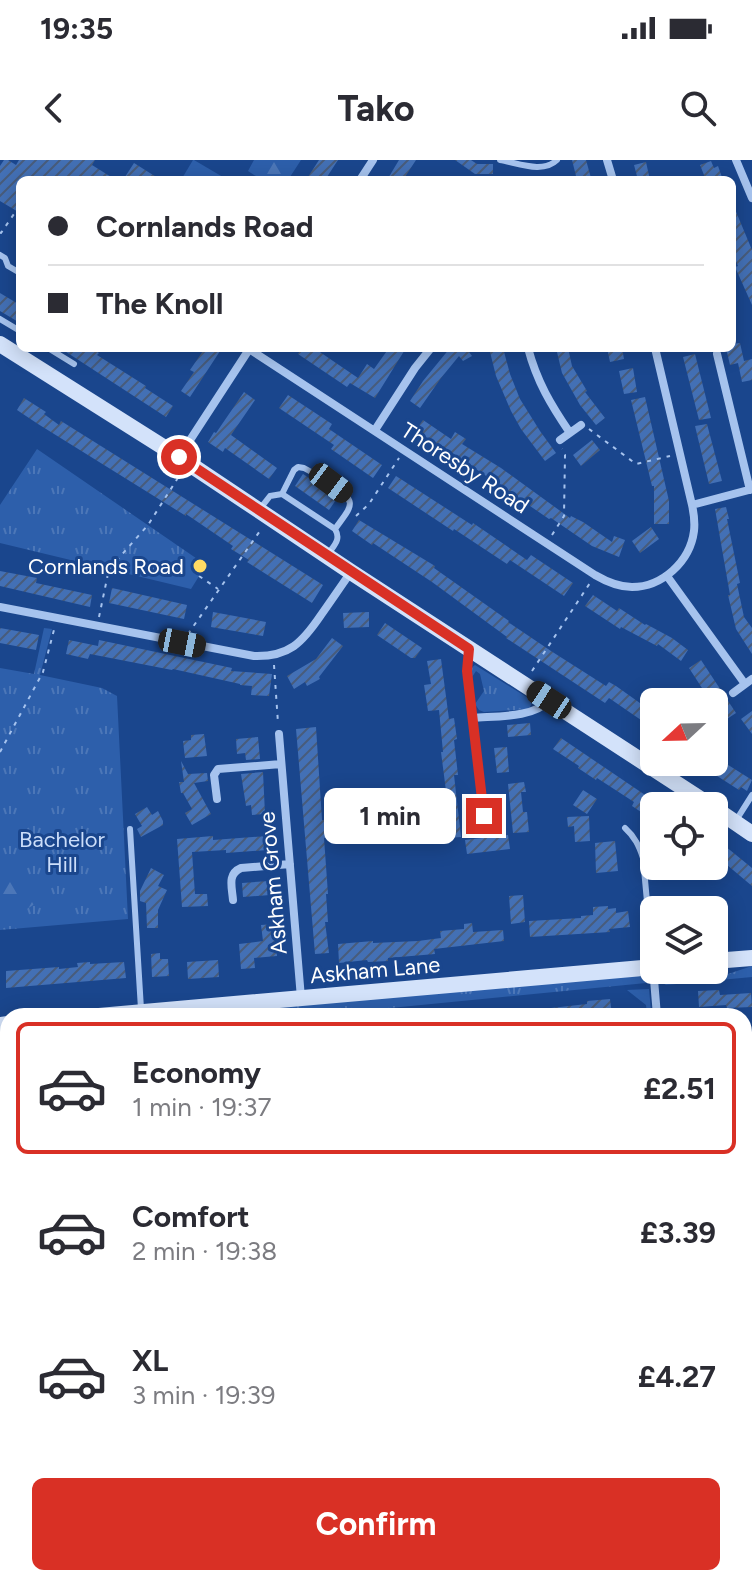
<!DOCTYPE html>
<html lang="en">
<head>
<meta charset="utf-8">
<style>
	body { margin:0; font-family:Figtree,sans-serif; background:#f2f2f3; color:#2b2b33; height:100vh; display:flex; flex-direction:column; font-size:30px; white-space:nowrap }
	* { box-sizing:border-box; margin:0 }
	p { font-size:26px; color:#7c7c81 }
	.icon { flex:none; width:44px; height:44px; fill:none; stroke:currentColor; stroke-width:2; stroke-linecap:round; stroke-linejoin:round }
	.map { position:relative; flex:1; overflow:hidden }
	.sheet { position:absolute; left:0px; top:848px; width:752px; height:578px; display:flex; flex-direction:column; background:#fff; border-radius:24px 24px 0 0; box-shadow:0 4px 20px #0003 }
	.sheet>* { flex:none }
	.hud { position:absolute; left:16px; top:16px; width:720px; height:176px; border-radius:12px; box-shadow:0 4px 20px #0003; display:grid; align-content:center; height:176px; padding:0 32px; background:#fff }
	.needle { width:52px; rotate:248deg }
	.tools { position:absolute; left:640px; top:528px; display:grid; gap:16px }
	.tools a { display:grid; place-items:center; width:88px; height:88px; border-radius:12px; background:#fff; box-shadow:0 4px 20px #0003; font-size:40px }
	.end { position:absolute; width:36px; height:36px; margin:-18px; border:10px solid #d93025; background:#fff; box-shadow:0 0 0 4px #fff }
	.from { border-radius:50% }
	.bubble { position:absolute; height:56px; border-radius:12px; background:#fff; box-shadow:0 4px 20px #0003; font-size:26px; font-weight:700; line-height:56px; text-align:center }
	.car { position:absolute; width:24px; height:48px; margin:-24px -12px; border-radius:10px; box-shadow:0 0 6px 2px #0007; background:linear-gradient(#222 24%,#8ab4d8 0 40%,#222 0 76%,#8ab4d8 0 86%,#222 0) }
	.hud b { display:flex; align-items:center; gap:28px; height:76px; font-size:30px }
	.hud b+b { border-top:2px solid #e1e1e2 }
	.hud i { width:20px; height:20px; background:#2b2b33 }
	ul { padding:14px 0 0; list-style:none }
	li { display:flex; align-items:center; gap:24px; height:132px; margin:0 16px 12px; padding:0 16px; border:4px solid transparent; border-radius:12px }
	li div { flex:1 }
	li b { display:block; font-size:30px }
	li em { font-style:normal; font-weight:700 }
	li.active { border-color:#d93025 }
	li>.icon { width:72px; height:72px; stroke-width:1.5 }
	.cta { display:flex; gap:16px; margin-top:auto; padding:16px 32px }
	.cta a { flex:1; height:92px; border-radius:12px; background:#d93025; color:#fff; font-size:32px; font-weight:700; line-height:92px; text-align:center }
	.status { display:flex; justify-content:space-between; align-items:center; height:56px; padding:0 40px; background:#fff; direction:ltr }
	.status svg { height:22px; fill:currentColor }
	header { display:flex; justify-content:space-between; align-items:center; height:104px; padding:0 32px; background:#fff; font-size:36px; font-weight:700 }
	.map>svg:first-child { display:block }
</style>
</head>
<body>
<div class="status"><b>19:35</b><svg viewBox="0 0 49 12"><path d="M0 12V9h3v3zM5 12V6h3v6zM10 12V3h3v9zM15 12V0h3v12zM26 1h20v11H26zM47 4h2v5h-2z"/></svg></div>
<header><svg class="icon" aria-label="back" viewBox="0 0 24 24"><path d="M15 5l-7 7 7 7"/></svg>Tako<svg class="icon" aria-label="search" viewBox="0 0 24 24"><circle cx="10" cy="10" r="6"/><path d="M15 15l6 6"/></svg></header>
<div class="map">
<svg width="752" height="1425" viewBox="0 0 752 1425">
	<defs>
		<pattern id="grass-tufts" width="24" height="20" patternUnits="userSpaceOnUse" patternTransform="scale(2)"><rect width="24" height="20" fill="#2d5fab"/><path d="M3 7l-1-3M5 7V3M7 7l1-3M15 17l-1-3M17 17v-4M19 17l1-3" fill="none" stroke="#4c77b8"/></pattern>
		<pattern id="forest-firs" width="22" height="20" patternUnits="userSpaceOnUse" patternTransform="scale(2)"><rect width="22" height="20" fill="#2d5fab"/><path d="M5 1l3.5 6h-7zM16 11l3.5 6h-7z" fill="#4c77b8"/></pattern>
		<pattern id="building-hatch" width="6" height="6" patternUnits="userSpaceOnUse" patternTransform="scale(2)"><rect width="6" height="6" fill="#4370b5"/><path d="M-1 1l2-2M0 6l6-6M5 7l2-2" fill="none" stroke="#485c7b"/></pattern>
	</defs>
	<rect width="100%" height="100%" fill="#1a468d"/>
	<path fill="url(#grass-tufts)" d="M37,289L206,405L191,429L0,383V345Z
		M44,468L52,469L40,515L102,528L117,536L128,759L0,770V508L34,514Z
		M475,505L533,541L529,549L484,552L479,550L475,544L484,531L480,514L476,511L472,517L471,508Z
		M752,806V817L666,825L660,821C667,810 677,808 687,815H725Z
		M636,815L646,819V823L309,856H183Z
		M649,829L651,851L647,853L646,845L627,830Z
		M752,1157V1319L744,1318V1158Z
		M744,1332L752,1334V1425H487L484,1418H744Z"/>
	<path fill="url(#forest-firs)" d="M254,0H301L288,20H262L248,11Z
		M12,720L32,727L36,734V742C20,760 0,746 2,722Z
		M181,1418H484L487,1425H166Z"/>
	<path fill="#2d5fab" d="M193,0H194L228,20H181Z"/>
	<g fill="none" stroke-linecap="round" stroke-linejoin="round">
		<path stroke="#99bdf0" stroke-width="3" d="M744,1321L752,1322"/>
	</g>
	<path fill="url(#building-hatch)" d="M4,0H8L16,5L19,0H95L92,5L116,20H20V53L0,41V6Z
		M319,0H338L325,20H306Z
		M399,0H416L403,20H387Z
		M455,0H471L477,4H493V14H475Z
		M572,0H586L591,18L577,20Z
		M711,1L714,8L718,6L723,20H706L700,5Z
		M646,2L650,20H638L634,5Z
		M134,3L161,20H123Z
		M732,42L752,90V145L735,107L738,106L732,92Z
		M0,133L20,145V163L0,151Z
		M740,183L744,201L752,199V220L742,222L738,203L730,205L726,188H732V184Z
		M60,188H90L99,193L97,195L146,226L145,228L173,246L166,257Z
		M205,188H222L190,237L181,231L194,212L190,210Z
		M302,188H314L358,218L367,204L374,209L389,188H406L375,238L350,223L347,227L298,194Z
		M450,188H466L472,196L463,201L459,196L441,218L420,248L410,241L423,221Z
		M489,188H503L510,214L520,239L540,271L556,293L545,301L521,269L511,251L496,216Z
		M556,188H568L572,206L587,231L585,232L605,258L596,265L580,245L562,213Z
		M607,188H622L624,199L610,202Z
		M695,194L711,258L699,260L683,197Z
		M633,208L637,232L624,234L619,211Z
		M244,232L255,240L231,275L277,308L269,319L225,288L223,292L208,282L214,272L216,273Z
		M288,235L332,264L329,269L382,305L373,318L331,289L334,285L279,248Z
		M645,237L669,341V364H654V326H652L631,240Z
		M24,238L46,252L44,254L59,265L61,261L323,425L312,443L247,402L249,400L231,389L233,386L186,354V356L38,264L17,250Z
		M423,260L451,279L455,272L466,279L462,284L501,308L570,358L571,356L583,362L612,382L614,376L625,380L619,397L592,386L551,358L549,359L438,283L437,285L416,270Z
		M707,264L722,321L709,324L695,266Z
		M592,280L600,290L581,306L573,295Z
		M303,314L338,337L329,350L295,326Z
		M396,316L472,365L473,363L527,400L531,395L573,423L564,436L510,400L507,404L454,369L453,371L388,328Z
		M726,347L729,359H727L740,423L737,424L744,457L752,468V494L736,469L728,435H730L715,349Z
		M359,360L435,406L434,408L509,461L508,462L551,491L606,526L609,522L616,526L654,553V569L609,538L605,543L506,478L507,477L432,422L373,383L372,385L352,371Z
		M651,367L659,379L640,393L632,381Z
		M0,411L37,418L36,423L92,435L90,447L0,426Z
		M112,428L187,445L184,459L109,443Z
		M593,435L617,451L619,448L645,465L646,464L672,478L688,490L681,501L658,484L657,486L621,467L620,469L585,446Z
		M213,452L266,462L263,476L211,467Z
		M369,452V467L344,468L343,453Z
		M385,463L422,488L415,498H411L377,475Z
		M0,468L39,475L36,490L0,483Z
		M332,478L343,486L319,517L320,519L307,526L305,522L294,529L287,516L316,499Z
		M69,480L98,486L99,480L232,508L231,511L272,514L269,536L251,535L252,526L240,525V524L173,509L172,510L90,494L88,499L66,494Z
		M441,499L449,559L454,558L457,579L454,580L458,615H454L461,677L447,678L443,631H446L441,592H443L439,550L428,551L424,525L431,524L427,501Z
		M701,500L736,553L724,561L714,547V542H711L689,508Z
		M752,551V574L741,559Z
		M530,563L531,575L508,577L507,565Z
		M316,567L322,660H328L329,677L324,678L328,734H326L328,762H325L329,793L315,794L296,569Z
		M204,574L207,596L185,598L183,581L191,580V575Z
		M258,577L260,599L246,600L245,593L237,594L236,579Z
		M561,578L654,641V656L643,649L641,652L632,646L634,642L597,618L596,620L578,608L579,606L553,589Z
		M507,587L509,612L497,613L494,588Z
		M714,596L752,620L747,631L741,627L739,630L714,614V611L700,602H714Z
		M181,601L188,614L207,613L208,621L194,623L211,654L192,665L185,653L192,649L183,633H181L179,622H184Z
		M263,612L265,654L252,655L251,645L246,646L241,614Z
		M524,622L526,632H521L523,652H527L529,672L513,673L508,624Z
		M583,630L597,639L587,654L573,645Z
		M147,647L152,655L158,651L163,661V665L141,677L137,669L142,666L135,654Z
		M589,656L590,681L575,682L574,666L568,667L567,657Z
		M508,675L510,689L467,694L465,680Z
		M213,676V680L267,676L268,690L226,693V690L192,692L195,734H207L208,746L182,747L177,679Z
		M714,677L752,708V726L714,694Z
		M615,681L618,711L596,713L595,683Z
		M151,708L164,715L158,726L167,730L158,750V768H147L146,743L140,741V731Z
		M269,721L270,735L243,737L242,723Z
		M523,735L525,762L511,764L509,736Z
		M713,740L715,750H683V745Z
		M608,746V749L616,748V753L628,751L630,767L609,769L610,772L530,777L529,761L581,758V756L593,755V747Z
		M472,763L473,772L503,770L504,781L434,789L435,794L388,798V801L368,802L367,800L339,803L338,784L373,781V783L418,781L441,778L440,771L464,769V764Z
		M275,764L277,796L254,798L255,808L241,809L239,784L263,781L261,765Z
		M160,793V799H168L169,816L152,817L151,794Z
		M218,800L219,817L188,819L187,802Z
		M90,802V804L124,802L126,818L6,828V811L59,807V809L78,807L77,803Z
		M719,830L720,835L751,833L752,847L727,848L726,845L699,847L698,831Z
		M610,839L612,855L552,856L551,848L587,844V841Z"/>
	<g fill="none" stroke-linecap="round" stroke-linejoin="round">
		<path stroke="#a6c3ee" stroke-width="2" stroke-dasharray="4 6" stroke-linecap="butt" d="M0,72L1,73L16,51
			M589,269L636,304L670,296
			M356,356L369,344L399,298
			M552,375L564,356L565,295L562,289
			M199,416L218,429
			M99,457L109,409L148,365L181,313
			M188,474L262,368
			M274,505L278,563
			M532,511L590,423
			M0,592L43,512L55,466
			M0,962L8,968"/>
		<path stroke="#a6c3ee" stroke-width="6" d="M500,0C518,3 543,14 557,0
			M0,95L5,98L8,106L20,113
			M0,159L20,171
			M48,188L74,204
			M331,323C358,343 353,344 335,369
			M282,334L294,310L298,307L304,308L322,318
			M259,350L270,336L282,334L335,369C341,379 335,384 329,393
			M735,662L752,635
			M625,668C635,677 639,686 643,698L653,807
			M130,669L141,849
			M0,1321L8,1318
			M0,1327L8,1347"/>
		<path stroke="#a6c3ee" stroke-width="8" d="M607,0L613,20
			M736,0L752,38
			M360,20L373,0
			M528,188C537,222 551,245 570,273
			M249,189L595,415C607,422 618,427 632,427C662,427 690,402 694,371C695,362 694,354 692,345L655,188
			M717,194L750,330
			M375,270L415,208L431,188
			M560,280L581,265
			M179,297L250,188
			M692,345L752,329
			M667,416L745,524
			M0,447L254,496C289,497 302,483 321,455C331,441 341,426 351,412
			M469,490L467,511L484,656
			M733,533L752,519
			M473,558C494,556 534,558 548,541
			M279,574L301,838
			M217,639L214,615L218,609L281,604
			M233,740C232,727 227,714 241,708L290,704
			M653,807L657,856
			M744,948H752
			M744,1083L752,1082
			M0,1119L8,1125
			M0,1267L8,1261
			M0,1397L8,1395
			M16,1418L19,1425
			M155,1418L158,1425"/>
		<path stroke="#d3e2fa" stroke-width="16" d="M0,184L179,297L351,412L711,646
			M714,648L752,674
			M714,801L752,798
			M99,856L654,807
			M0,865L8,864"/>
	</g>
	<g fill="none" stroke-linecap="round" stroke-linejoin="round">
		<path stroke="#d93025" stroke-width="10" d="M179,297L469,489L467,511L484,656"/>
	</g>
	<circle fill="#ffda63" stroke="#1a468d" stroke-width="3" cx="200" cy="406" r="8"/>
	<g text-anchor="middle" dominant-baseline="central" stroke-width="6" stroke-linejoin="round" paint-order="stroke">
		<g font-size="22" fill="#fff" stroke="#1a468d">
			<text transform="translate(465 308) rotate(33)">Thoresby Road</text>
			<text transform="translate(273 723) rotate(-95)">Askham Grove</text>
			<text transform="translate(375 810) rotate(-5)">Askham Lane</text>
		</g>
		<g font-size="22" fill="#fff" stroke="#1a468d" text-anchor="end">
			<text x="184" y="406">Cornlands Road</text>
		</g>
		<g font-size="22" fill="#ccdefa" stroke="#1a468d">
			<text x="62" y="679">Bachelor<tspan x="62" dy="25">Hill</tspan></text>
		</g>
	</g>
</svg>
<div class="tools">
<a><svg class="needle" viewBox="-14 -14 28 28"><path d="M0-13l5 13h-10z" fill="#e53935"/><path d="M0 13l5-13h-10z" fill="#7c7c81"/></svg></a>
<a><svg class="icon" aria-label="locate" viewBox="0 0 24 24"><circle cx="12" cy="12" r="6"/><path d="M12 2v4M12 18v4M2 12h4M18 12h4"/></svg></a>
<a><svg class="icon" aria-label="layers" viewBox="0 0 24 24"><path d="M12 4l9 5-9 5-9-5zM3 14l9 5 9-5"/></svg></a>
</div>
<i class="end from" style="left:179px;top:297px"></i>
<i class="end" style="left:484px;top:656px"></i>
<div class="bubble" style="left:324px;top:628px;width:132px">1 min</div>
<i class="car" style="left:331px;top:323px;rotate:127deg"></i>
<i class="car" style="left:182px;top:483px;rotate:101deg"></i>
<i class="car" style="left:549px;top:540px;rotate:303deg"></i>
<div class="hud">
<b><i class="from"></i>Cornlands Road</b>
<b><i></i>The Knoll</b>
</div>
<section class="sheet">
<ul>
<li class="active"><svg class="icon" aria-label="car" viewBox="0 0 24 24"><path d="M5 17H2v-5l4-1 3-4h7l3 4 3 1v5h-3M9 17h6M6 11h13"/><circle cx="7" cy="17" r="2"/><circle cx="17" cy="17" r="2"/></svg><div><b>Economy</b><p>1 min · 19:37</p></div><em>£2.51</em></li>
<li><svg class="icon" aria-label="car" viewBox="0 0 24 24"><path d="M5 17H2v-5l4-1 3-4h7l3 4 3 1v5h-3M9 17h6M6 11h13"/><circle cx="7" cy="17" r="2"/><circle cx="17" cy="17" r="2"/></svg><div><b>Comfort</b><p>2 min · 19:38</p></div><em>£3.39</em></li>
<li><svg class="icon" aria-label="car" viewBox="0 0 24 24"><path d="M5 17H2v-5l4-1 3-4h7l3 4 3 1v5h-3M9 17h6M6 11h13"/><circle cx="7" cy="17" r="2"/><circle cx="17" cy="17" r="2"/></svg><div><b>XL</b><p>3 min · 19:39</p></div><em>£4.27</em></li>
</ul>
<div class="cta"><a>Confirm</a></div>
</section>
</div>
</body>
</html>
